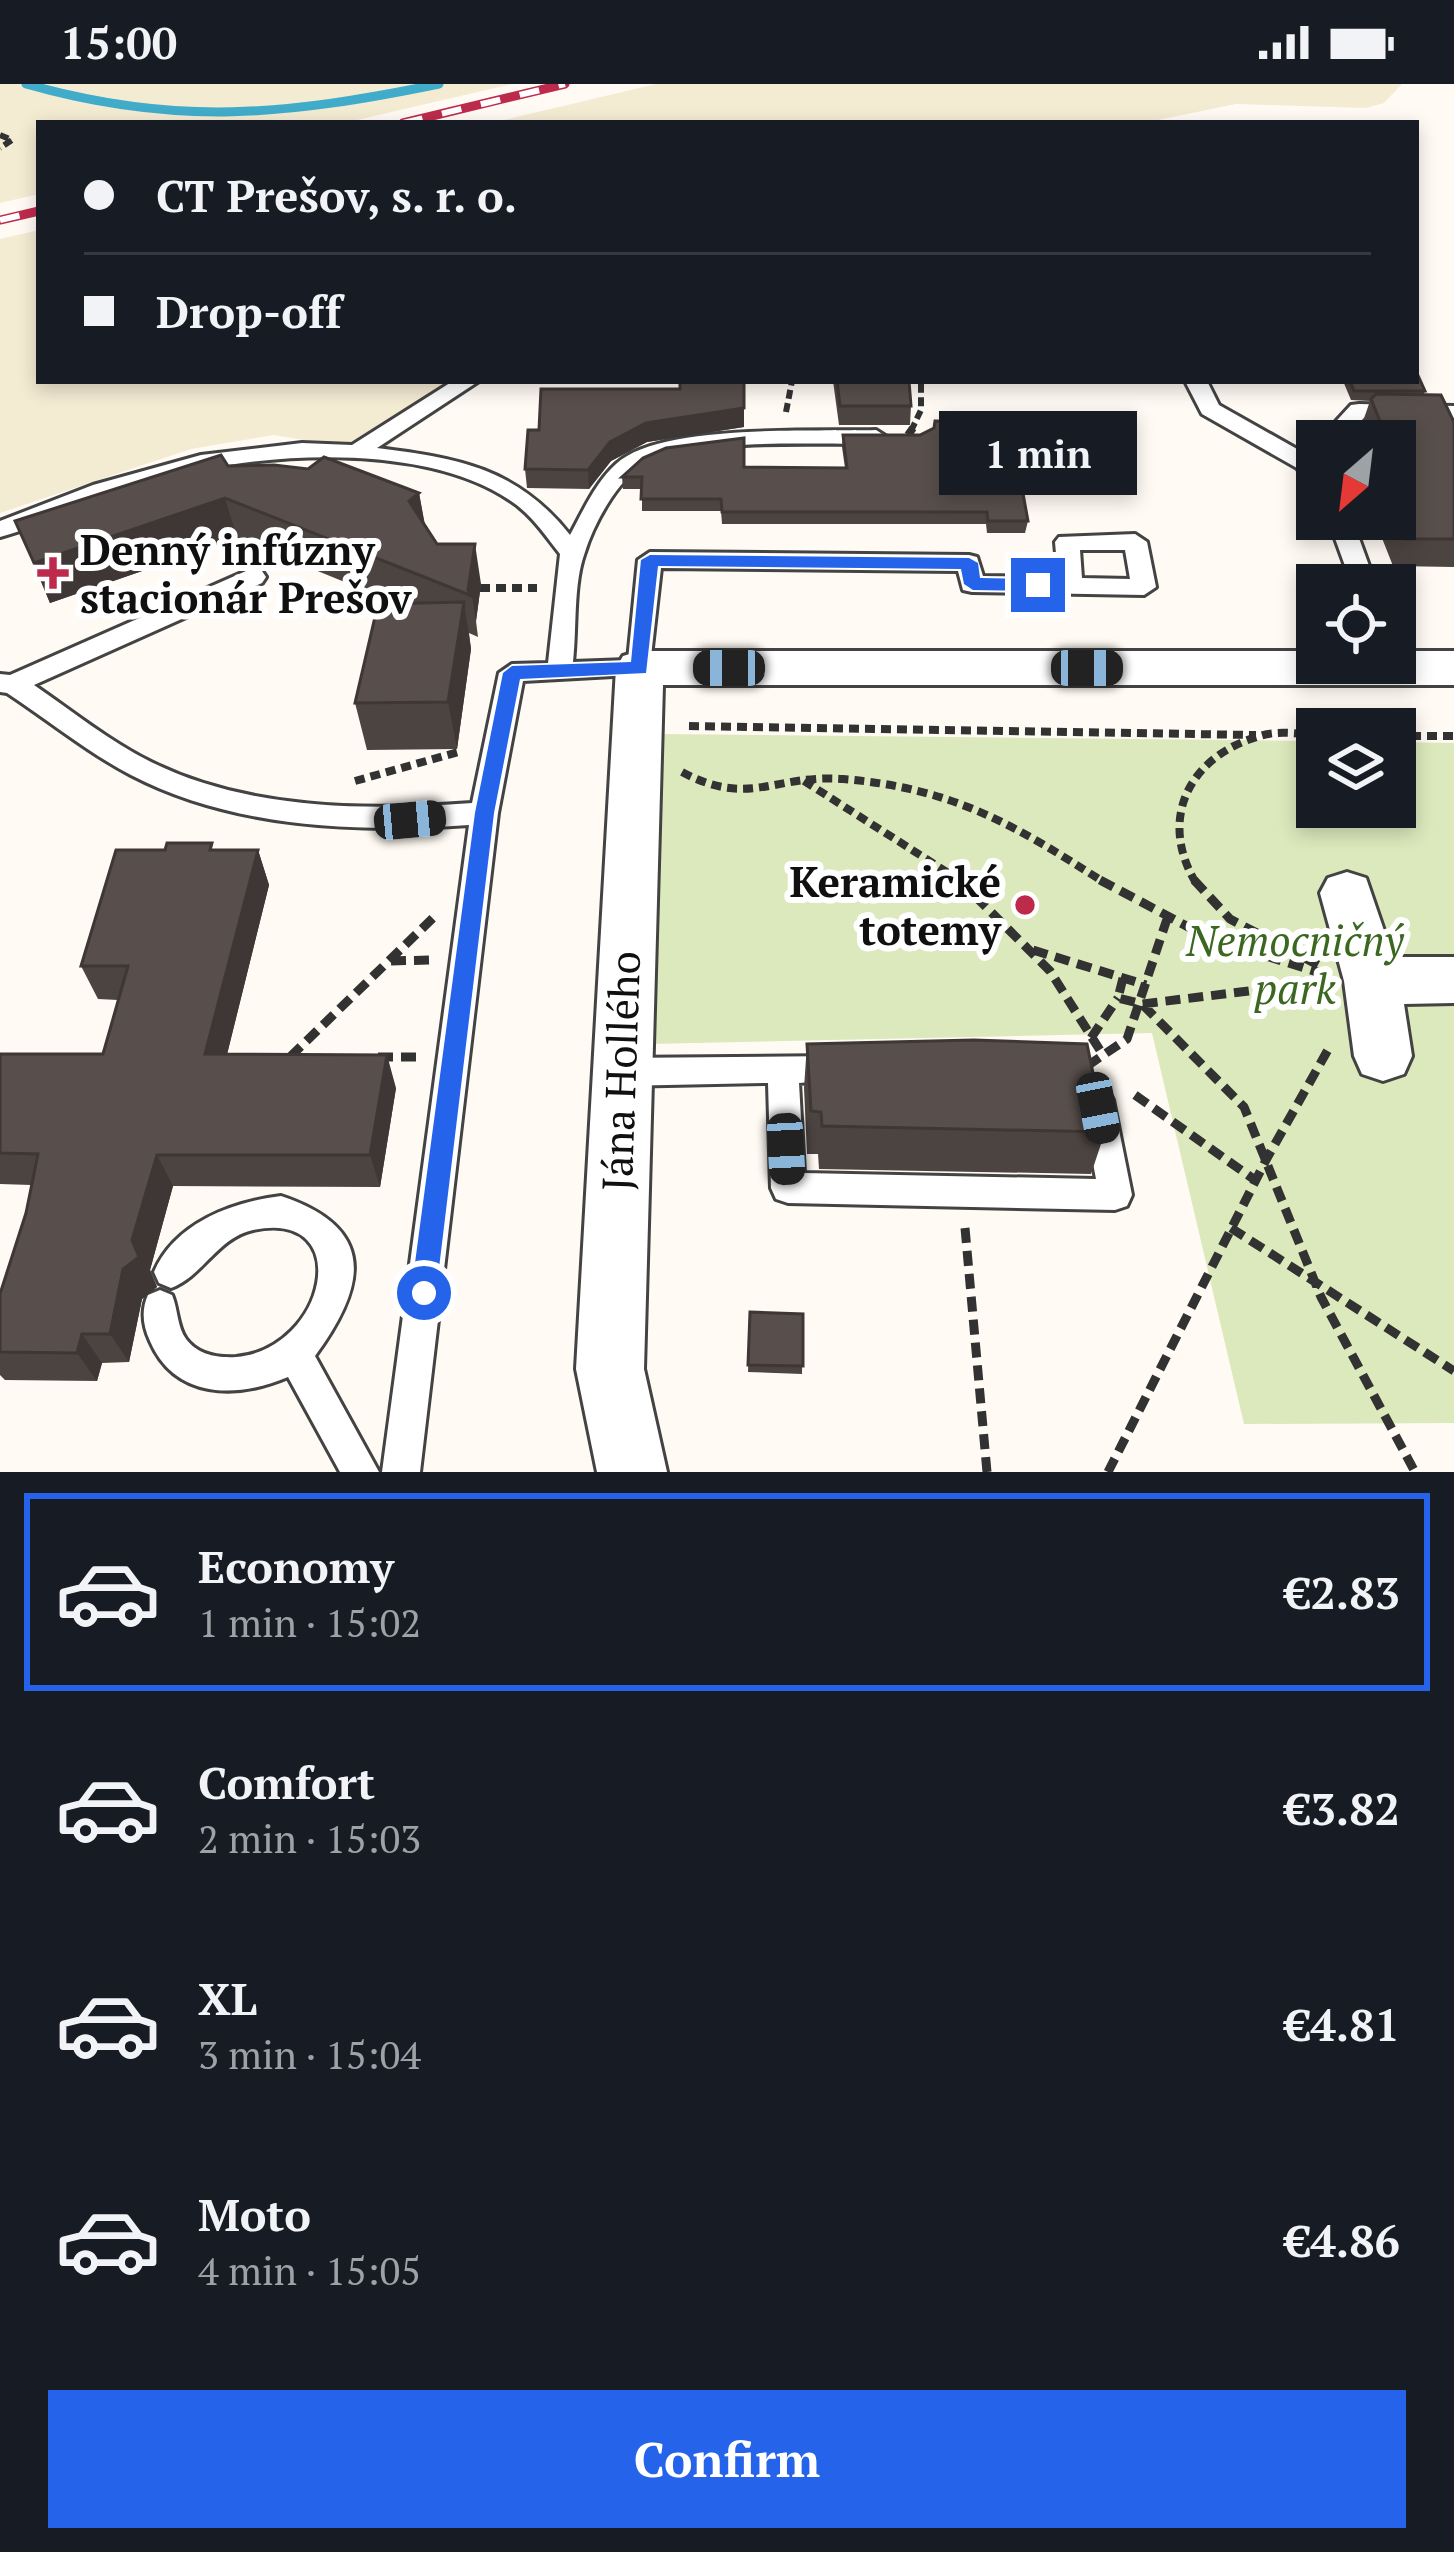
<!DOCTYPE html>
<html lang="en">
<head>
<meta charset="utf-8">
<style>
	body { margin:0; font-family:"PT Serif",serif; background:#242831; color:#f1f3f6; height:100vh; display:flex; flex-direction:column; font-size:45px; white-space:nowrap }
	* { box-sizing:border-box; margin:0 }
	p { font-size:39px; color:#9ea1a6 }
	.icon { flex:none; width:66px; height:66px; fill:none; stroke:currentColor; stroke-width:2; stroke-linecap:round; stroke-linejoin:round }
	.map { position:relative; height:1388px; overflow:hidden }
	.drawer { display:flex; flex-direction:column; background:#171b24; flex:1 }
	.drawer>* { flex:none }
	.banner { position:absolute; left:36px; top:36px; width:1383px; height:264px; border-radius:0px; box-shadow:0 6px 18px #0003; display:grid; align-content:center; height:264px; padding:0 48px; background:#171b24 }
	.needle { width:78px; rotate:208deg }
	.buttons { position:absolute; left:1296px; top:336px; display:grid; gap:24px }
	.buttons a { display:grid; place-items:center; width:120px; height:120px; border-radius:0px; background:#171b24; box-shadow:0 6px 18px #0003; font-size:60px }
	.end { position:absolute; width:54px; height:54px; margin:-27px; border:15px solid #2563eb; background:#fff; box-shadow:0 0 0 6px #fff }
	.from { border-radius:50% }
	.bubble { position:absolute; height:84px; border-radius:0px; background:#171b24; box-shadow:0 6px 18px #0003; font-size:39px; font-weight:800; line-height:84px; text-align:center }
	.car { position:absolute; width:36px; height:72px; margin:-36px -18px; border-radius:15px; box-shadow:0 0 9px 3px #0007; background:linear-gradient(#222 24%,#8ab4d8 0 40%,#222 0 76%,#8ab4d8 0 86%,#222 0) }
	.banner b { display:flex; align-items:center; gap:42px; height:114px; font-size:45px }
	.banner b+b { border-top:3px solid #363941 }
	.banner i { width:30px; height:30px; background:#f1f3f6 }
	ul { padding:21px 0 0; list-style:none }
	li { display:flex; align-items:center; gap:36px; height:198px; margin:0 24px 18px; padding:0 24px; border:6px solid transparent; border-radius:0px }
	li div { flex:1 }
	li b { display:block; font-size:45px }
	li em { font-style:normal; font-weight:800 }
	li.current { border-color:#2563eb }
	li>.icon { width:108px; height:108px; stroke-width:1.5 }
	.action { display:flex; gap:24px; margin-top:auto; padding:24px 48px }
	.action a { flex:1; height:138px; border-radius:0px; background:#2563eb; color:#fff; font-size:48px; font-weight:800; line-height:138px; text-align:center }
	.status { display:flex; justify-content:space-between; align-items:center; height:84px; padding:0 60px; background:#171b24; direction:ltr }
	.status svg { height:33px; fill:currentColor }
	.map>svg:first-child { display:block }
</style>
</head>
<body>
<div class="status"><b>15:00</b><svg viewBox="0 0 49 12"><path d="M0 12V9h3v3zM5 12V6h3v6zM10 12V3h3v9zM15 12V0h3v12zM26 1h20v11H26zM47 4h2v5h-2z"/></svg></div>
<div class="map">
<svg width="1454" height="1388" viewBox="0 0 1454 1388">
	<rect width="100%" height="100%" fill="#fffaf3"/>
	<path fill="#f4ebd3" d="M0,0H512L344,39H39V110L0,119Z
		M656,0H1402L1384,19L1366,24L1236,20L1143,39H491Z
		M39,146V297H485L417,331L383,369L273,351L191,365L0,429V155Z"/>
	<path fill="#dce9bc" d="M660,650L1317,657V723H1395V658L1454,659V1339L1244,1340L1152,949L648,960Z"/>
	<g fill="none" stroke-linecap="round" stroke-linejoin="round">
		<path stroke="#41acca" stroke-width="9" d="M26,0C177,43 287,31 439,0"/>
		<defs>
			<path id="service" d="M453,297H479L377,364C458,374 517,384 570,451C583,427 596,398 616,380C660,339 816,348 876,346L887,353L876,360C816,361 689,352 640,384C616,398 593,442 585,468C573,500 577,544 573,578L628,576L638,476L650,468L969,471L977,473L983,492L1058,493L1055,458L1059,453L1135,450L1147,458L1156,503L1144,511L972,508L963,506L958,487L661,484L649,590L523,597L498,729L420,1388H382L469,741C357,749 233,744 131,691C87,668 48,636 7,609L0,608V590L10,591L246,487H262L266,493L262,499L34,601C72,627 109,657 151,678C248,726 366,727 472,719L499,589L512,580L548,579L560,470C545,451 531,430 511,417C423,356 252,368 155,397C102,413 52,439 0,453V437L93,401L201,371L302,359L352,361ZM1080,466H1125L1130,495L1082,494Z
				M1185,297H1207L1219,321L1313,374L1317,402L1309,400L1297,384L1202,330Z
				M1359,320L1454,322V334L1365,333L1340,357L1317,358L1351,321Z
				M1328,435H1352L1376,501H1352Z
				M837,972L848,975L853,985L848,995L799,999L804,1089L1096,1095L1081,1016L1086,1006L1097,1002L1108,1006L1113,1016L1132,1111L1127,1122L1115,1126L788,1119L776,1115L771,1104L768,999L619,1002L608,998L603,988L608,978L619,974Z
				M281,1112C377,1144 367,1201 315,1272L379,1388H340L288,1293C236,1315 175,1315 150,1257C143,1242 141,1226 148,1211L160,1206L172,1211C178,1225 177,1243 186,1255C198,1271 217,1274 236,1273C327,1265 356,1124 253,1146C217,1154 203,1192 171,1204L159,1199L154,1188C175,1139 232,1118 281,1112Z"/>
			<path id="minor" d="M640,567H1317V579H1395V567H1454V601H663L644,1285L667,1388H597L576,1285L616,584L623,572Z
				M1347,788L1366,794L1393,873H1454V919L1404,920L1412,972L1404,990L1383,997L1362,990L1354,972L1344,897L1320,809L1328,794Z"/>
		</defs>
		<use href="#service" stroke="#434343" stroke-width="6"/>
		<use href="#minor" stroke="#434343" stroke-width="6"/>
		<path stroke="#323232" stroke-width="6" stroke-dasharray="9 4.5" stroke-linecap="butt" d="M0,51L12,56L0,64
			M786,328L792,297
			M911,347L921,326V297"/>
		<path stroke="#323232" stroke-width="8" stroke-dasharray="10 6" stroke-linecap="butt" d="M908,351L913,344
			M480,504H537
			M689,642L1256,651
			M1395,652H1454
			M682,688C749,724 774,690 843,695C953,704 1015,741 1105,799
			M355,697L462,667
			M804,697L964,799
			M1196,799C1158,736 1188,672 1260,652C1278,646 1299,650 1317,651"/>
		<path stroke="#323232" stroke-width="9" stroke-dasharray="15 8" stroke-linecap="butt" d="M959,796L1050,887L1103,971
			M1100,796L1211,855L1324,890
			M1194,796L1230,835L1318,881
			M1033,866L1146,901
			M391,877L430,876
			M1123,894L1118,914L1142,920L1323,898
			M1143,921L1244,1023L1321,1213L1415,1388
			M1091,954L1118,914
			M290,973L435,832
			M378,973H417
			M1093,982L1090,980L1127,955L1168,832
			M1135,1011L1255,1096
			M965,1144L987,1388
			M1231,1144L1454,1287
			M1108,1388L1266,1076L1329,964"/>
		<use href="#service" fill="#fff" fill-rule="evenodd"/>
		<use href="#minor" fill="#fff" fill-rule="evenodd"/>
		<defs>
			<path id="rail" d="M403,39L565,0
				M0,136L39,127"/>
		</defs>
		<use href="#rail" stroke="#bd2a4c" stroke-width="9"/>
		<use href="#rail" stroke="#fff" stroke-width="6" stroke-dasharray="20" stroke-linecap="butt"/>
	</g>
	<path fill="#4c4441" d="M833,297H909L911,322L910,341H839Z
		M1343,297H1416L1425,307L1424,310L1454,338V483L1393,482L1376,439L1378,435H1395V357H1367L1361,343L1370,317L1351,316Z
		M744,343L647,358L611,377L589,405L527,404L525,385L528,346Z
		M843,351L1028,437L1025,449H987L986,440H722L721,427H642V405H623L622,393L744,383L845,384L842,363Z
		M228,382L419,409L425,441L437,460L481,500L476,537L478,553L469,549L471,565L457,665L367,666L355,619L396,519L237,454L50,519L15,437Z
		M214,766H258L269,801L227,970L396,1004L380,1103L173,1102L150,1186L157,1203L142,1215L129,1278L102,1279L97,1297L5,1296L0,1291V1210L26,1129L31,1101L0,1100V970H103L118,916L98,915L81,882Z
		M807,960L1105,1048L1091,1090L819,1085L818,1070H807L804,1004Z
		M750,1228L803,1230L802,1290L748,1288Z"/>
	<path fill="#3e3735" d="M744,324V343L647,358L611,377L589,405L588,386L610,358L646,339Z
		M419,409L426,449L409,417Z
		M225,414L237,454L50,519L34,479Z
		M475,460L481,500L476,537L472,512L468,506Z
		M464,518L471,565L457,665L448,618Z
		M258,766L269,801L219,1003L205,970Z
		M387,971L396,1004L380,1103L370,1071Z
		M157,1071L173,1102L150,1186L157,1203L142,1215L129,1278L110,1250L123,1185Z
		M82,1250L102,1279L97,1297L77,1269Z"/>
	<path fill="#584f4c" stroke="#3e3735" stroke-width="3" d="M1416,287L1425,307H1354L1350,297H1416Z
		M680,297H744V324L646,339L610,358L588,386L525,385L528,346H539L541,305H680Z
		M837,297H909L911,322H840Z
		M1376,310L1441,311L1454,338V455H1404L1395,432V412H1410L1395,375V357H1388L1371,315Z
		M935,337L1010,338L1028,437H988L987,428H722L721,415H641L642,393H622L643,374L666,364L744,354V383L847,384L843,351H920L934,344Z
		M221,371L228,382L274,381L308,385L324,373L419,409L409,417L437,460H475L468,506L472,512L225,414L34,479L15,437Z
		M464,518L448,618L355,619L378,520Z
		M167,759H212L210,766H258L205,970L387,971L370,1071H157L132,1156L139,1173L123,1185L110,1250H82L77,1269L0,1268V1210L26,1129L38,1070L0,1069V970H103L128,882H81L116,766H165Z
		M974,956L1087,960L1105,1048L822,1042L821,1028L811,1027L807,960Z
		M750,1228L803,1230V1282L748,1281Z"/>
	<path fill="#2563eb" d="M650,471L969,474L978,479L980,494L1038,495L1047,501L1038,507L973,506L964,500L961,485L658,482L646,589L520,595L494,729L436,1209L424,1221L411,1209L475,729L503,589L512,582L631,578L641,476Z"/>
	<g fill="#bd2a4c" stroke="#fff" stroke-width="4.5">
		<path d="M47 471h12v12h12v12h-12v12h-12v-12h-12v-12h12z"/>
		<circle cx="1025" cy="821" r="12"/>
	</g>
	<g text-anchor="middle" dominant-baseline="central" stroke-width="12" stroke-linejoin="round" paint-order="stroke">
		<g font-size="42" font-weight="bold" fill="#101010" stroke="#fff" text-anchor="start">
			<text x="80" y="465">Denný infúzny<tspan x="80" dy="48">stacionár Prešov</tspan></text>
			<text x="1001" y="797" text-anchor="end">Keramické<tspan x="1001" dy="48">totemy</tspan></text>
		</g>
		<g font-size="42" font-style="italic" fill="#3c6721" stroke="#fff">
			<text x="1295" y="856">Nemocničný<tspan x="1295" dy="48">park</tspan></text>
		</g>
		<g font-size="42" fill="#101010" stroke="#fff">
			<text transform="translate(620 987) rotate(-88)">Jána Hollého</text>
		</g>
	</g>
</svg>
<div class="buttons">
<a><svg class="needle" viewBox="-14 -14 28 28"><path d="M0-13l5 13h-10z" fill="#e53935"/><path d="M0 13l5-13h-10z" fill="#9ea1a6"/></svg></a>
<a><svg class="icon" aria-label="locate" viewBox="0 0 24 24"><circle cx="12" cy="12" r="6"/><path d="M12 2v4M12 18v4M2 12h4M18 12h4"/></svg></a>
<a><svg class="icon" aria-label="layers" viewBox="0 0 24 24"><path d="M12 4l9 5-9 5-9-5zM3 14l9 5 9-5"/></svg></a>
</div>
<i class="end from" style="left:424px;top:1209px"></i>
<i class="end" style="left:1038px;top:501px"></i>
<div class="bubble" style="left:939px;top:327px;width:198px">1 min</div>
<i class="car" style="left:729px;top:584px;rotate:270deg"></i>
<i class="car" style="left:1087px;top:584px;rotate:90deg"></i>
<i class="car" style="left:410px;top:736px;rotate:85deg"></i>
<i class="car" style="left:1098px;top:1024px;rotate:169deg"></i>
<i class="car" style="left:786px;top:1065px;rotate:177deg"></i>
<div class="banner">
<b><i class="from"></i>CT Prešov, s. r. o.</b>
<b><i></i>Drop-off</b>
</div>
</div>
<section class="drawer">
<ul>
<li class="current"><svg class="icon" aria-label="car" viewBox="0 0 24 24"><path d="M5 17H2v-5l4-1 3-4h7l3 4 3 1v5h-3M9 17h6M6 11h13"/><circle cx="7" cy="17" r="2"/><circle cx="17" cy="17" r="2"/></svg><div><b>Economy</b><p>1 min · 15:02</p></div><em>€2.83</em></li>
<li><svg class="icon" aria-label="car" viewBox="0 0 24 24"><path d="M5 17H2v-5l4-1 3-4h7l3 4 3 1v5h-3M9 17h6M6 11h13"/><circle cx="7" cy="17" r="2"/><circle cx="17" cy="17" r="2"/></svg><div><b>Comfort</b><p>2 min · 15:03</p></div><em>€3.82</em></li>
<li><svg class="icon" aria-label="car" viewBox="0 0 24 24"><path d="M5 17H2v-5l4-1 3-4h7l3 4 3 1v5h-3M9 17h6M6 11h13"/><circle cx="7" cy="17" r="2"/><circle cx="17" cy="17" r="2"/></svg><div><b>XL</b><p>3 min · 15:04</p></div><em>€4.81</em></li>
<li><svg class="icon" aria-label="car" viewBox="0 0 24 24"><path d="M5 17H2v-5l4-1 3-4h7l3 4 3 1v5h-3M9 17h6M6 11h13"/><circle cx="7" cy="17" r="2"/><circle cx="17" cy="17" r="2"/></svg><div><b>Moto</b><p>4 min · 15:05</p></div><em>€4.86</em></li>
</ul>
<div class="action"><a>Confirm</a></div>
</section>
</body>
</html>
